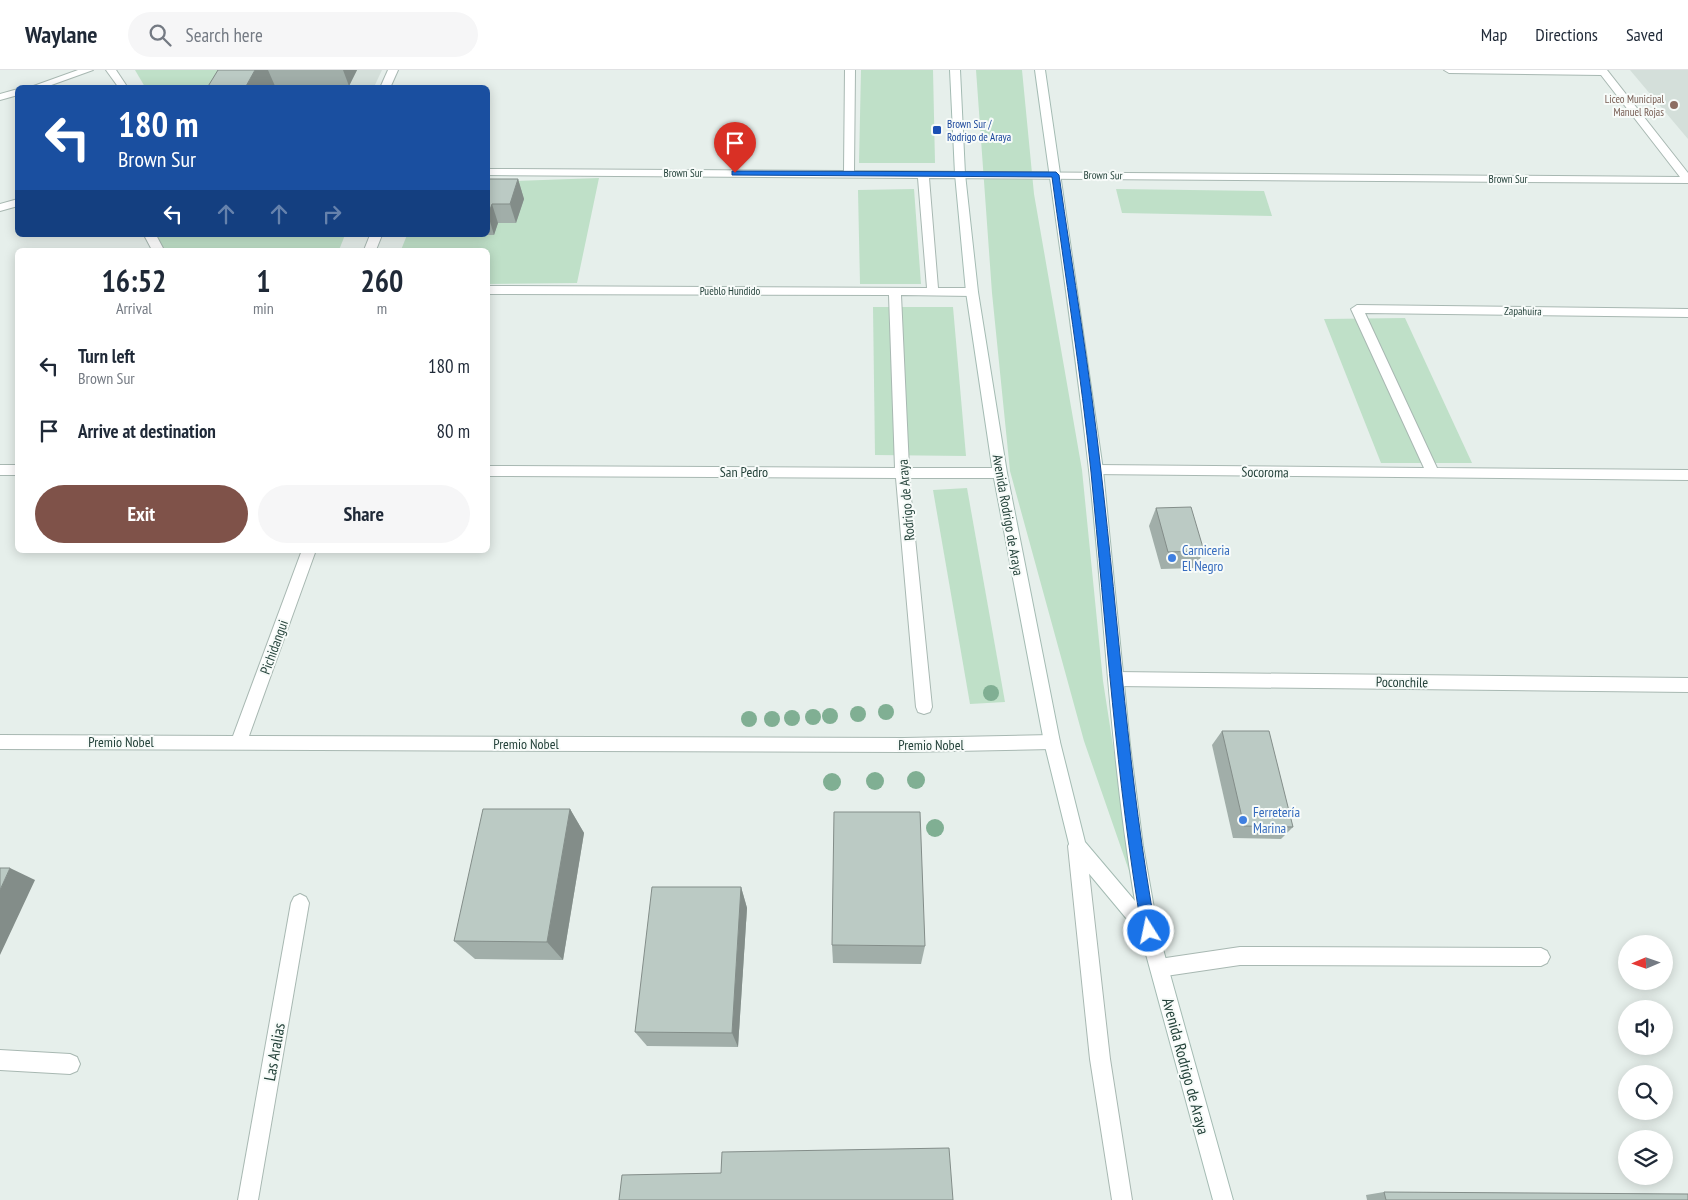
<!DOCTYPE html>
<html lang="en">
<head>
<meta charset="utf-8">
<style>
	:root { --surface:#fff; --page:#f6f6f7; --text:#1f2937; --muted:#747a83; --line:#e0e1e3; --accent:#7f5249 }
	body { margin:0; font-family:"PT Sans Narrow",sans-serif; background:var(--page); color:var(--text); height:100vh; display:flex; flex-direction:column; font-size:19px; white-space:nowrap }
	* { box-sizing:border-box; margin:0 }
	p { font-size:16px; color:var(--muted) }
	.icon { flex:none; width:28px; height:28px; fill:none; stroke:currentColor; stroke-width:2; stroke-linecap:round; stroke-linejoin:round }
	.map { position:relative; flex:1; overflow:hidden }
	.details { position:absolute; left:15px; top:178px; width:475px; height:305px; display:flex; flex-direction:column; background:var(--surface); border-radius:8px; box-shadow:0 2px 12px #0003 }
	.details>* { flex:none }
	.hud { position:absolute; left:15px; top:15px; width:475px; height:152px; border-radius:8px; box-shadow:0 2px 12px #0003; background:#1a4fa0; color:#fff; overflow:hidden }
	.needle { width:32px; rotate:268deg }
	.fabs { position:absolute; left:1618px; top:865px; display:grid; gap:10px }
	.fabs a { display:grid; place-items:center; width:55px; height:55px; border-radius:50%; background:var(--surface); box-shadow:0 2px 12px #0003; font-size:25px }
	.pin { position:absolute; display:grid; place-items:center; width:42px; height:42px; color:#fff; margin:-51px -21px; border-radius:50% 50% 50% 0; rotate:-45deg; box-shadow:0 0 5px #0007 }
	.pin .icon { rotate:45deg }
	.me { position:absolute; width:55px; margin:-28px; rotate:350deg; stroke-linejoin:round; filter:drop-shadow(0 0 4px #0008) }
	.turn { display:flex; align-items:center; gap:18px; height:105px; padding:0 20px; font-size:22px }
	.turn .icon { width:65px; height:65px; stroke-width:2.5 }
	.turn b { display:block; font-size:35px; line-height:42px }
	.lanes { display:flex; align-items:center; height:48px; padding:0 20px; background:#0003; justify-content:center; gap:25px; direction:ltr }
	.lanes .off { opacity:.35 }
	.eta { display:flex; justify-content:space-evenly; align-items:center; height:85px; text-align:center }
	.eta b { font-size:30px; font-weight:800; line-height:35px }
	.action { display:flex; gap:10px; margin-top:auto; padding:10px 20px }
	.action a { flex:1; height:58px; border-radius:30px; background:var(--accent); color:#fff; font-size:20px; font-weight:800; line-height:58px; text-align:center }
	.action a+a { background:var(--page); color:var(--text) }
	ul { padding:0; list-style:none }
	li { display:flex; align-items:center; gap:15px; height:65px; padding:0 20px }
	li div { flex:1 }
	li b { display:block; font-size:19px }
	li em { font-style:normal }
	header { display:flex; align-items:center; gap:30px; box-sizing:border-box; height:70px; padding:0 25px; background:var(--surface); border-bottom:1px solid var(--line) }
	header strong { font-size:24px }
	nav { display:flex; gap:28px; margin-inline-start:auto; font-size:18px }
	.search { width:350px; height:45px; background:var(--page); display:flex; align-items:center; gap:12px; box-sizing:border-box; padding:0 18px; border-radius:28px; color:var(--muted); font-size:19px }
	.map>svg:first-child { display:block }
	.built { fill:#d4dfda }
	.green { fill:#bfe0c8 }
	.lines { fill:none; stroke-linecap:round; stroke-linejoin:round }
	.lane-casing { stroke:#a8b8b2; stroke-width:2 }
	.street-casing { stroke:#a8b8b2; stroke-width:2 }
	.secondary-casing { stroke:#a4bbb3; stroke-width:2 }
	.lane { fill:#fff; fill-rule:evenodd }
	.street { fill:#fff; fill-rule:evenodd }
	.secondary { fill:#fff; fill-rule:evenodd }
	.tree { fill:#80af93 }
	.wall { fill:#a1aea9 }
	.shaded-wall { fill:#838d89 }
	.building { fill:#bbcac4; stroke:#838d89 }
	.route { fill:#1a73e8; stroke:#114b97 }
	.education-dot { fill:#8d6e63; stroke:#f7fbf9; stroke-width:2 }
	.transit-dot { fill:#1a4fb4; stroke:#f7fbf9; stroke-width:2 }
	.shop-dot { fill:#3f7fe0; stroke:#f7fbf9; stroke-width:2 }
	.labels { text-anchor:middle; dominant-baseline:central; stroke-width:4; stroke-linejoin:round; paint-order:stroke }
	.far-education-label { font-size:11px; fill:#785e54; stroke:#f7fbf9; text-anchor:end }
	.far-transit-label { font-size:11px; fill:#164399; stroke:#f7fbf9; text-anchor:start }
	.far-street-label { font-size:11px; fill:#24423a; stroke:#f7fbf9 }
	.street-label { font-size:14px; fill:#24423a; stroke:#f7fbf9 }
	.shop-label { font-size:14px; fill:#366cbe; stroke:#f7fbf9; text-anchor:start }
	.near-street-label { font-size:16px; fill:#24423a; stroke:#f7fbf9 }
</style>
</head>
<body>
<header>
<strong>Waylane</strong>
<div class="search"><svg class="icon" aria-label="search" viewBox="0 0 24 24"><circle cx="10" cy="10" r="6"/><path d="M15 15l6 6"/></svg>Search here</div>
<nav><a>Map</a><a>Directions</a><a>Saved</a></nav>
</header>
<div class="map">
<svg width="1688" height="1130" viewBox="0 0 1688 1130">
	<rect width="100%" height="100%" fill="#e6efeb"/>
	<g class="built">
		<polygon points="234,0 382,0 374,17 223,18"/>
		<polygon points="1630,0 1688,0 1688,69"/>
	</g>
	<g class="green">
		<polygon points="135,0 234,0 223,18 145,17"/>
		<polygon points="861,0 933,0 935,93 859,93"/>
		<polygon points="976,0 1022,0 1034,124 1082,400 1103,611 1135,818 1084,671 1010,401 992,223"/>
		<polygon points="599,108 577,213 488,214 488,180 401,180 407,165 488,165 488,112"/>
		<polygon points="914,119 921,214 860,214 858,120"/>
		<polygon points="1116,119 1264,121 1272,146 1122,143"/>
		<polygon points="155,165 345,165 339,180 163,180"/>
		<polygon points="873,237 953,237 966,386 875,385"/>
		<polygon points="1405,248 1472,393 1381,393 1324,249"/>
		<polygon points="967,418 1005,632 970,634 933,420"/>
	</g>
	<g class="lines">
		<g class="lane-casing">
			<polygon id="lane" points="1077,768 1083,770 1086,776 1110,989 1132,1130 1112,1130 1090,989 1068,776 1071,770"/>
		</g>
		<g class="street-casing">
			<g id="street">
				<polygon points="78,0 93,0 43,18 28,18"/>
				<polygon points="106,0 116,0 128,18 119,18"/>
				<polygon points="388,0 398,0 390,18 380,18"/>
				<polygon points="845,0 855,0 854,101 1680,107 1601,5 1449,3 1444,0 1607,0 1688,103 1688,113 929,108 938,218 972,218 978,222 972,226 901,225 909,398 1000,398 1007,403 1000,408 909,408 932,637 930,642 924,644 918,642 916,637 896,408 488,406 488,396 895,398 889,225 488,224 488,216 927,218 918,108 488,105 488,99 844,101"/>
				<polygon points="18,19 18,25 0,30 0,24"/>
				<polygon points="18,129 18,136 0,141 0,134"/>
				<polygon points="144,165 156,165 164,180 152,180"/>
				<polygon points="370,165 382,165 376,180 364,180"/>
				<polygon points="1357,235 1688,239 1688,247 1365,243 1437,398 1688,400 1688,410 1091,404 1089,400 1091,396 1096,395 1424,398 1351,239"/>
				<rect x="0" y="395" width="18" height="10"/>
				<polygon points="302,480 316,480 249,666 904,668 1052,665 1058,667 1060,672 1058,677 1052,679 904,682 0,679 0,665 233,666"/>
				<polygon points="1116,602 1688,608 1688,622 1116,616 1111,614 1108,609 1111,604"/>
				<polygon points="300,824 306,827 309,833 258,1130 238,1130 291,833 294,827"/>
				<polygon points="1240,877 1541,878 1547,881 1550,887 1547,893 1541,896 1240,895 1159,907 1153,904 1150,898 1153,892 1159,889"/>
				<polygon points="0,980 70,984 77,987 80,994 77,1001 70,1004 0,1000"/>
			</g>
		</g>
		<g class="secondary-casing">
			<path id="secondary" d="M950 0H960L965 104 978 222 1007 403 1060 672 1085 772 1135 831C1110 688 1105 544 1089 400 1074 267 1053 133 1035 0H1045L1103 400 1130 675 1143 776 1158 861 1233 1130H1213L1141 866 1071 782 1044 672 993 403 966 222 955 104Z"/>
		</g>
		<use href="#lane" class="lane"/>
		<use href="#street" class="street"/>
		<use href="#secondary" class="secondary"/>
	</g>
	<g class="tree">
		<circle cx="991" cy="623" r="8"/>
		<circle cx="886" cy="642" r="8"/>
		<circle cx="858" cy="644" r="8"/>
		<circle cx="830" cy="646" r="8"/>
		<circle cx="813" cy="647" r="8"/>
		<circle cx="792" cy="648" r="8"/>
		<circle cx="749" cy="649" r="8"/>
		<circle cx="772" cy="649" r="8"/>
		<circle cx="916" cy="710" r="9"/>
		<circle cx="875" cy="711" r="9"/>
		<circle cx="832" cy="712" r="9"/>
		<circle cx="935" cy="758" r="9"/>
	</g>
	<g class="wall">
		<polygon points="218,0 357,0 349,16 275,16 275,18 207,18"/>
		<polygon points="488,109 518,109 524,129 516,153 498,153 494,165 488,165"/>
		<polygon points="1156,438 1204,481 1195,498 1161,499 1149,456"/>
		<polygon points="1222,661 1293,757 1281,769 1233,768 1212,675"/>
		<polygon points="570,739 584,763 563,890 475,889 454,871"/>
		<polygon points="741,817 747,838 738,977 647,976 635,962"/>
		<polygon points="832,875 925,876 921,894 833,893"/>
		<polygon points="1384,1122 1688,1130 1367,1130 1366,1125"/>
	</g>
	<g class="shaded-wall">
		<polygon points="255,0 268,0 275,16 275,18 245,18"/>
		<polygon points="343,0 357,0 349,16"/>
		<polygon points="518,109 524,129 516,153 510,134"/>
		<polygon points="492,134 498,153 494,165 488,145"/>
		<polygon points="570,739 584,763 563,890 547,872"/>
		<polygon points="10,798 35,810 0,885 0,820"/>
		<polygon points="741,817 747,838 738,977 732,963"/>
	</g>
	<g class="building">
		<polygon points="218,0 255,0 245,18 207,18"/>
		<polygon points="488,109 518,109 510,134 492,134 488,145"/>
		<polygon points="1191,437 1204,481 1168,482 1156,438"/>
		<polygon points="1222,661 1269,661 1293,757 1244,756"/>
		<polygon points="483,739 570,739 547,872 454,871"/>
		<polygon points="834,742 920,742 925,876 832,875"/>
		<polygon points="0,798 10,798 0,820"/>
		<polygon points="652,817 741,817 732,963 635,962"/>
		<polygon points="949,1078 953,1130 619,1130 622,1105 721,1103 722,1082"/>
		<polygon points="1384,1122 1688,1124 1688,1130 1386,1130"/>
	</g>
	<path class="route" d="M735 101 1056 102 1059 105C1073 203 1090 302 1101 401 1119 555 1128 709 1156 861L1154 866 1149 868 1144 866 1142 861C1116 709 1106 556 1091 402 1081 304 1065 205 1052 107L732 105V101Z"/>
	<circle class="education-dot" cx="1674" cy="35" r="5"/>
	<rect class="transit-dot" x="932" y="55" width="10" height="10" rx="2.5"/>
	<g class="shop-dot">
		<circle cx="1172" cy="488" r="5"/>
		<circle cx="1243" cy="750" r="5"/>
	</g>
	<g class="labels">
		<g class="far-education-label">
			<text x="1664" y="29">Liceo Municipal<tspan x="1664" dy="13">Manuel Rojas</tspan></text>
		</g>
		<g class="far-transit-label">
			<text x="947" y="54">Brown Sur /<tspan x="947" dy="13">Rodrigo de Araya</tspan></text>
		</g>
		<g class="far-street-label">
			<text x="683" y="103">Brown Sur</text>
			<text transform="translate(1103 105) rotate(1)">Brown Sur</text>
			<text x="1508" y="109">Brown Sur</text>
			<text x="730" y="221">Pueblo Hundido</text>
			<text transform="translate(1523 241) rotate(1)">Zapahuira</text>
		</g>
		<g class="street-label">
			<text x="744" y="402">San Pedro</text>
			<text transform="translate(1265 402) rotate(1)">Socoroma</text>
			<text transform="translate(906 430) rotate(-95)">Rodrigo de Araya</text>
			<text transform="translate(1008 445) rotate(80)">Avenida Rodrigo de Araya</text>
			<text transform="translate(274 577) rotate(-70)">Pichidangui</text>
			<text transform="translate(1402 612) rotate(1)">Poconchile</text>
			<text x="121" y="672">Premio Nobel</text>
			<text x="526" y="674">Premio Nobel</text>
			<text x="931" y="675">Premio Nobel</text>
		</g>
		<g class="shop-label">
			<text x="1182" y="480">Carniceria<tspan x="1182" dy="16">El Negro</tspan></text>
			<text x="1253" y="742">Ferretería<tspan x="1253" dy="16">Marina</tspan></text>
		</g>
		<g class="near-street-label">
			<text transform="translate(274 982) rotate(-80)">Las Aralias</text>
			<text transform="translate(1186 996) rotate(75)">Avenida Rodrigo de Araya</text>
		</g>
	</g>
</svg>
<div class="fabs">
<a><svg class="needle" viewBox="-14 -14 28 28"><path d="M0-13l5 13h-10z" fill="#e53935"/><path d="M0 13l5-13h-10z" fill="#747a83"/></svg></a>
<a><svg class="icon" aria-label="sound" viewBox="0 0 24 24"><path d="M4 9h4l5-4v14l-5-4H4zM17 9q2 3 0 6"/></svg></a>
<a><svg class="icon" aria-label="search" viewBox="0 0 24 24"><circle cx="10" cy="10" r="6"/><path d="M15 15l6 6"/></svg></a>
<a><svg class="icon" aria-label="layers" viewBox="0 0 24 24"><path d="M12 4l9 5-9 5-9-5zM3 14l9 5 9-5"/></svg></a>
</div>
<div class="pin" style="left:735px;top:103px;background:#d93025"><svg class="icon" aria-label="arrive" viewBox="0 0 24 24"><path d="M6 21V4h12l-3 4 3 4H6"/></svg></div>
<svg class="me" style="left:1149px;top:861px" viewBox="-20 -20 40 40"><circle r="17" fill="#1a73e8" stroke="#fff" stroke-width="3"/><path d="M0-11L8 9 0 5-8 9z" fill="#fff"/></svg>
<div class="hud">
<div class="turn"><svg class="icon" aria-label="left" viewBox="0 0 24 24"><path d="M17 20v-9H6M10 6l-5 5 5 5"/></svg><div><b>180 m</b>Brown Sur</div></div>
<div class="lanes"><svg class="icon" aria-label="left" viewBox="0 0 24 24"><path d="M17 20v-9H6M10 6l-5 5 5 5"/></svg><svg class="icon off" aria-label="ahead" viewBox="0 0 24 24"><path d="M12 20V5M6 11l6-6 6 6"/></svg><svg class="icon off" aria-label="ahead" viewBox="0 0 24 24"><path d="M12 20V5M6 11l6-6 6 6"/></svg><svg class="icon off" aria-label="right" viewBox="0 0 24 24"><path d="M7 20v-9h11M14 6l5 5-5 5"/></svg></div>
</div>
<section class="details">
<div class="eta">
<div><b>16:52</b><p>Arrival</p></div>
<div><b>1</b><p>min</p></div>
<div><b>260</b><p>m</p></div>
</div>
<ul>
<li><svg class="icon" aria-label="left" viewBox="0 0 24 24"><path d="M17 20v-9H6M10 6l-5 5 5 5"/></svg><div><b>Turn left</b><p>Brown Sur</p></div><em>180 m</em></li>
<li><svg class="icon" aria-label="arrive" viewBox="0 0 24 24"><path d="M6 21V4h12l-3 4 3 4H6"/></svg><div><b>Arrive at destination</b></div><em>80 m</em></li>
</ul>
<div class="action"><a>Exit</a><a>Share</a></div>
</section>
</div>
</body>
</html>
